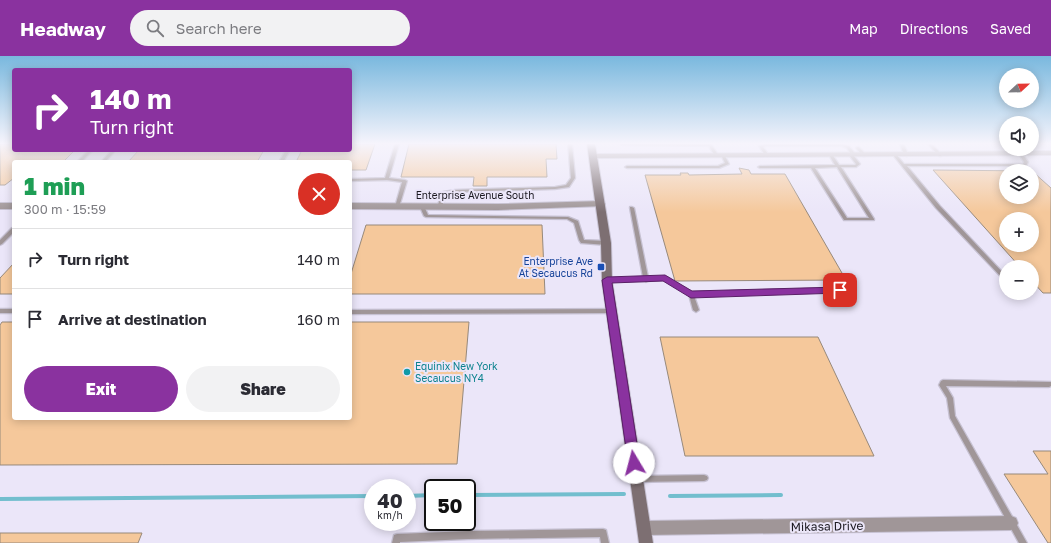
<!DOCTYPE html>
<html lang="en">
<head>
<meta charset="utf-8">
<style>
	:root { --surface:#fff; --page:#f2f2f3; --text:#2b2b33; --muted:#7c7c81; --line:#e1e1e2; --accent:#8a329f }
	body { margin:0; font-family:"Golos Text",sans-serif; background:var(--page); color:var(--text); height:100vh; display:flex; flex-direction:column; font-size:15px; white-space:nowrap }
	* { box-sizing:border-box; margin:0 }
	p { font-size:13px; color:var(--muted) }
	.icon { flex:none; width:22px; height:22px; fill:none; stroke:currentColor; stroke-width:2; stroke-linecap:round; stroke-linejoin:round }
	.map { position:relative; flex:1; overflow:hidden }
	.drawer { position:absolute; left:12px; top:104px; width:340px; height:260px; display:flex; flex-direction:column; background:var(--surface); border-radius:4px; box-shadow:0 2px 10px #0003 }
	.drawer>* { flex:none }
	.hud { position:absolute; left:12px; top:12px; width:340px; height:84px; border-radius:4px; box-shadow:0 2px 10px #0003; background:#8a329f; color:#fff; overflow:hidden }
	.needle { width:26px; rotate:68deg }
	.fabs { position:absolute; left:999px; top:12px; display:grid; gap:8px }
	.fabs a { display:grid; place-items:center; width:40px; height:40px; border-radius:50%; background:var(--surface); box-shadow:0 2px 10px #0003; font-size:20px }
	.speed { position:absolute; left:364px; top:423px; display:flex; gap:8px; font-size:20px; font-weight:700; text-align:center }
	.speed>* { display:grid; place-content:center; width:52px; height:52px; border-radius:50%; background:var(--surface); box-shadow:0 2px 10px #0003; line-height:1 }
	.speed small { font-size:10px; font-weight:400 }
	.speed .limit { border:2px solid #111; border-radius:6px; background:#fff; color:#111 }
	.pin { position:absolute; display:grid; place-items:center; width:34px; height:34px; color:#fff; margin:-17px; border-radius:8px; box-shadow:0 2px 6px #0006 }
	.me { position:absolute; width:44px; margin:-22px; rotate:352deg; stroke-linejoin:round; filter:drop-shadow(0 0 3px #0008) }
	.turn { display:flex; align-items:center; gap:14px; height:84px; padding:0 12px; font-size:18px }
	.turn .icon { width:52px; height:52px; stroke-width:2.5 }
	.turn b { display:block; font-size:28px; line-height:34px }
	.round { display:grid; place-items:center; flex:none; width:42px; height:42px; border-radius:21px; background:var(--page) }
	.headline { display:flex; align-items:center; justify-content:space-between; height:68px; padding:0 12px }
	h1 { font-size:24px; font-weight:800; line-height:30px; color:#1e9e55 }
	.cta { display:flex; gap:8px; margin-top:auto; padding:8px 12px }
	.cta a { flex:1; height:46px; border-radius:24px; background:var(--accent); color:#fff; font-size:16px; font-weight:800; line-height:46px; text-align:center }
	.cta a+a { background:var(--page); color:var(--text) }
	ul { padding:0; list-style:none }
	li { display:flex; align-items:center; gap:12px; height:60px; padding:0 12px; border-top:1px solid var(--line) }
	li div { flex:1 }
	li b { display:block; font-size:15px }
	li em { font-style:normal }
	header { display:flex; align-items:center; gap:24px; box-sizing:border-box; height:56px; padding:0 20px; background:var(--accent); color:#fff }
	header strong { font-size:19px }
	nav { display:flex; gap:22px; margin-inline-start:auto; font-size:14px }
	.search { width:280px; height:36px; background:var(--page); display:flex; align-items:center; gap:10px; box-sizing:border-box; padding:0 14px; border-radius:22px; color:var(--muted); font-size:15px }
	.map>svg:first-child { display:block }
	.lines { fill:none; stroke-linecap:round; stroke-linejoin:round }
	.stream { stroke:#72bece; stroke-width:4 }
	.building { fill:#f5c89b; stroke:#97897b; fill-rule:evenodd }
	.lane-casing { stroke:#c6c1d2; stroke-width:2.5 }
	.street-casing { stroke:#c6c1d2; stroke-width:2 }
	.secondary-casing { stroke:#c6c1d2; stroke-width:2 }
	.lane { fill:#a09698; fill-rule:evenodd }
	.street { fill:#a09698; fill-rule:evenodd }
	.secondary { fill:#7d6f72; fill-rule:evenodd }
	.route { fill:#8a329f; stroke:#5a2067 }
	.transit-dot { fill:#1a4fb4; stroke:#ebe6f9; stroke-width:1.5 }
	.culture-dot { fill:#0f9aa8; stroke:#ebe6f9; stroke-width:1.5 }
	.labels { text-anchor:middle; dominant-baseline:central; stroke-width:4; stroke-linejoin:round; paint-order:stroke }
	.street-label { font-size:10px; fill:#1c1a21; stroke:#ebe6f9 }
	.transit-label { font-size:10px; fill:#164399; stroke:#ebe6f9; text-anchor:end }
	.culture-label { font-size:10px; fill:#0d838f; stroke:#ebe6f9; text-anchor:start }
	.near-street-label { font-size:12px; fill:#1c1a21; stroke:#ebe6f9 }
</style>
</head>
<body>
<header>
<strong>Headway</strong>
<div class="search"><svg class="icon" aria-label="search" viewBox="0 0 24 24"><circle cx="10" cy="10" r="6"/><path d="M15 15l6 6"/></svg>Search here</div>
<nav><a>Map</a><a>Directions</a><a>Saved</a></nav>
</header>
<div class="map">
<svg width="1051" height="487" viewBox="0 0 1051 487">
	<rect width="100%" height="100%" fill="#ebe6f9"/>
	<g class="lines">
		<g class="stream">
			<polyline points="467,439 624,438"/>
			<polyline points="407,440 433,439"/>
			<polyline points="670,440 781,439"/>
			<polyline points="0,443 373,440"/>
		</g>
	</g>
	<g class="building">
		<polygon points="0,88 14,88 14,94 75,94 63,106 14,106 14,122 5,129 0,129"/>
		<polygon points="350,88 375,88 366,114 350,114 350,106 296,106 302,94 350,94"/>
		<polygon points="409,88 556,88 557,103 546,103 547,121 487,121 487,130 473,130 474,121 401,121"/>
		<polygon points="139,94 264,94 257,106 128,106"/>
		<polygon points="739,112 749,114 751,118 785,118 846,224 675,225 645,119 681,119 680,117 688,117 689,119 742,118"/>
		<path d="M933 114 1032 115H1006V141H1032V115L1051 132V237H1043L1032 225V211H1020ZM1006 163H1032V189H1006Z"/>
		<polygon points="366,169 542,169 545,238 350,238 350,221"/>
		<polygon points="14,207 14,238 0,238 0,222"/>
		<polygon points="2,266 14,266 14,362 350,362 350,266 469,266 457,408 0,409 0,269"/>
		<polygon points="660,281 818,281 874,400 685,400"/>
		<polygon points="1033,395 1051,395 1051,487 1048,487 1004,418 1048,418"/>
		<polygon points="0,477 142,477 138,487 0,487"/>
	</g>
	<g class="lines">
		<g class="lane-casing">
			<g id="lane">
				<polygon points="395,88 399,88 389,122 405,124 407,125 399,151 397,152 395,151 402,126 387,124 350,125 350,123 385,122"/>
				<polygon points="568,88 572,88 575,122 569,131 555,133 455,136 447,138 441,152 437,152 437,151 443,136 455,134 555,131 566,129 571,122"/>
				<polygon points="620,88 711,88 718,99 716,100 715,100 709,90 622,89"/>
				<path d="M764 88H843L849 90 856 99 854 100 860 108 856 111H841L874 163V164H844L811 112H760L758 111 760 110 835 109 829 99 831 98H832L839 109H855L856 108 849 99 851 98 847 92 842 90H766L763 91 768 98 766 99H765L759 90ZM837 111 869 162H847L815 112Z"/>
				<polygon points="900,88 904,88 908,99 907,100 906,100 904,99"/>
				<polygon points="928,88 932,88 941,98 941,100 939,100"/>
				<polygon points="857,91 859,91 866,99 865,100 863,100 856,92"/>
				<polygon points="1021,93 1025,93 1031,98 1029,99"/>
				<polygon points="89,94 93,94 81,106 77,106"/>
				<polygon points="112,94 116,94 105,106 101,106"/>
				<polygon points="286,94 290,94 283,106 279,106"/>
				<polygon points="1020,97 1022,97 1028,106 1026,110 907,110 940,150 1006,220 1006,225 1004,224 936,152 893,99 895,98 896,98 904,108 1023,108 1024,106 1019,98"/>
				<polygon points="722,98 724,98 729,108 719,112 627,112 625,111 627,110 718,110 725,107 721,99"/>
				<polygon points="420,150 424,150 428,159 568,161 578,165 584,184 606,185 608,187 606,189 581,187 579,184 574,167 567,163 426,161 424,160 420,151"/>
				<polygon points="630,151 632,151 634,152 648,221 667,221 692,236 840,232 843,234 840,236 694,240 699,254 696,256 693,254 689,239 664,224 648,225 646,226 644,225 605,226 604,225 605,224 607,223 643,221 630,152"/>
				<polygon points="14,171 14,176 2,188 0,189 0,184 12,172"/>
				<rect x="0" y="253" width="14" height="4"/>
				<polygon points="611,253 614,255 611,257 350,258 350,254"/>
				<polygon points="943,324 1051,326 1051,330 1049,331 946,330 953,342 955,360 1027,487 1019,487 950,362 947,342 939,329 941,325"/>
				<polygon points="704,419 707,420 708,422 707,424 704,425 636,426 633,425 632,423 633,421 636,420"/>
				<polygon points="603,473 606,474 609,487 601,487 600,481 468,483 400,486 400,487 392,487 394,479 397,478 468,475"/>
			</g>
		</g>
		<g class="street-casing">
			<g id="street">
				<polygon points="1051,95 1051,99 594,102 590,100 594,98"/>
				<polygon points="601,145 605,148 604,150 498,154 350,153 350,147 498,148"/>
				<rect x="0" y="147" width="14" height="6"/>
				<polygon points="1011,460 1016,462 1018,467 1016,472 1011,474 644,479 639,477 637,472 639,467 644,465"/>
			</g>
		</g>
		<g class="secondary-casing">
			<polygon id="secondary" points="587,88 595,88 611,187 612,225 653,487 639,487 602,225 601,187"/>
		</g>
		<use href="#lane" class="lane"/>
		<use href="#street" class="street"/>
		<use href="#secondary" class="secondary"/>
	</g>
	<linearGradient id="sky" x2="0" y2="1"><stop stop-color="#79b8de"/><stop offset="0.56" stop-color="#f6f4fc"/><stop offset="1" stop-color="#f6f4fc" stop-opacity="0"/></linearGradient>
	<rect width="1051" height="156" fill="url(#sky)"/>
	<polygon class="route" points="665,219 692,235 840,231 845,234 840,237 691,242 663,225 612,227 640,407 638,411 634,413 630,411 628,407 602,224 607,221"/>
	<rect class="transit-dot" x="597" y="207" width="8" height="8" rx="2"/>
	<circle class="culture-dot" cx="407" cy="316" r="4"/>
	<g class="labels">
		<g class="street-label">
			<text x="475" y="139">Enterprise Avenue South</text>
		</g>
		<g class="transit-label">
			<text x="593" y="205">Enterprise Ave<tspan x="593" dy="12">At Secaucus Rd</tspan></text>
		</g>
		<g class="culture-label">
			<text x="415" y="310">Equinix New York<tspan x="415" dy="12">Secaucus NY4</tspan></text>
		</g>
		<g class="near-street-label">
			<text transform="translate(827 470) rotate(-1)">Mikasa Drive</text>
		</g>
	</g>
</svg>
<div class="fabs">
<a><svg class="needle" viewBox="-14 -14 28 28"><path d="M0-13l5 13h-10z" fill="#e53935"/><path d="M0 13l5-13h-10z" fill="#7c7c81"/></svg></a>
<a><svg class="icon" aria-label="sound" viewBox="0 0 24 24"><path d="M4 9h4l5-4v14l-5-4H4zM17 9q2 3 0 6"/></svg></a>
<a><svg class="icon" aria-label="layers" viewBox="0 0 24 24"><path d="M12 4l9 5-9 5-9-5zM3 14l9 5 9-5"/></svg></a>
<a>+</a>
<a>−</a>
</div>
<div class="speed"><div>40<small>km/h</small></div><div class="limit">50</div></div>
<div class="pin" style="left:840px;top:234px;background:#d93025"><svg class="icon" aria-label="arrive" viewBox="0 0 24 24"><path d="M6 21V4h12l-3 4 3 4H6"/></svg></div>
<svg class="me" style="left:634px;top:407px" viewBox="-20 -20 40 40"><circle r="19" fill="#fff"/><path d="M0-13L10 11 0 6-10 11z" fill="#8a329f"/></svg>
<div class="hud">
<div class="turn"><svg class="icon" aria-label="right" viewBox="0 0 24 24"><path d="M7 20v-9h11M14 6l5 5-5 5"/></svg><div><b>140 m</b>Turn right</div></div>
</div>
<section class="drawer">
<div class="headline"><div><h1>1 min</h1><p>300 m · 15:59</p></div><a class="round" style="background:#d93025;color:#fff"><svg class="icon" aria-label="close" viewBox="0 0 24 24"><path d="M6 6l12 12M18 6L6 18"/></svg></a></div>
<ul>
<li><svg class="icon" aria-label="right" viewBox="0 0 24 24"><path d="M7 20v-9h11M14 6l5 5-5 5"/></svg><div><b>Turn right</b></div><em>140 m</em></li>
<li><svg class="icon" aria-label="arrive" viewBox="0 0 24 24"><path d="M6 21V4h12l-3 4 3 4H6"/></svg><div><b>Arrive at destination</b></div><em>160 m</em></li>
</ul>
<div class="cta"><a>Exit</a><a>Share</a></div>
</section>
</div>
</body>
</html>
